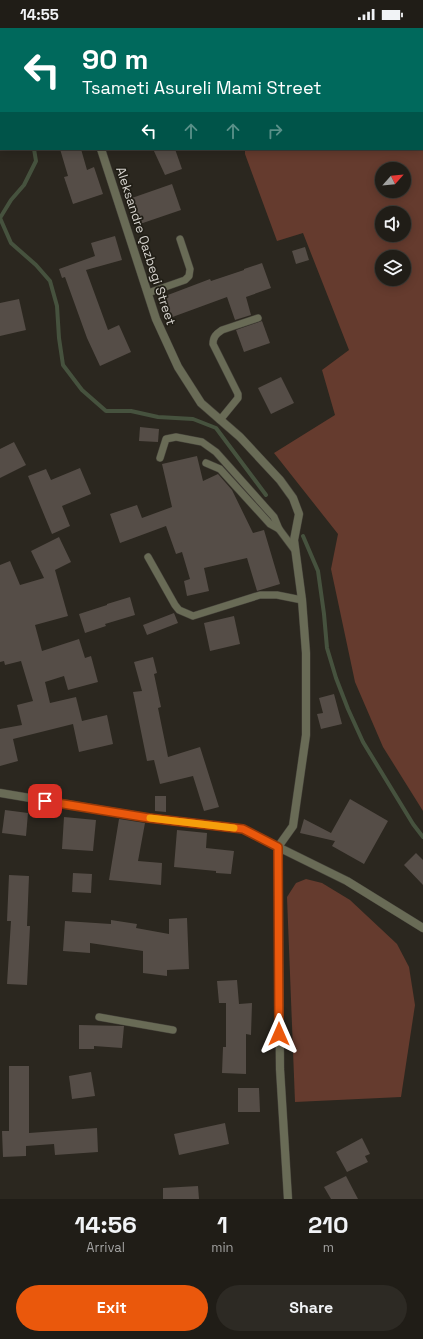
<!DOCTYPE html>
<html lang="en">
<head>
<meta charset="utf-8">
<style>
	:root { --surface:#201d17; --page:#2d2a24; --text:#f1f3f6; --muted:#a2a2a1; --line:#3d3b36; --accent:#ea580c }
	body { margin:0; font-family:"Space Grotesk",sans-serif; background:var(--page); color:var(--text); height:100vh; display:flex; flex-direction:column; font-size:15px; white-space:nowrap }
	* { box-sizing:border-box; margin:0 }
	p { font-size:13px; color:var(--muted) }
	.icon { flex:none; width:22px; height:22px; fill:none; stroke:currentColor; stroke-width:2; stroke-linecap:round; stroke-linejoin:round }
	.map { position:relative; height:1171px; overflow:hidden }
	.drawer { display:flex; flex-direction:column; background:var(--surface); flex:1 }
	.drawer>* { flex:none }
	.top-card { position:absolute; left:0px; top:0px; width:423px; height:122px; box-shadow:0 2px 10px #0003,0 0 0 1px var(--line); background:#00695c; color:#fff; overflow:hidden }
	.needle { width:26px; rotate:63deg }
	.fabs { position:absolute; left:375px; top:134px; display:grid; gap:8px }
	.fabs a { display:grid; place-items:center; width:36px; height:36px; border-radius:50%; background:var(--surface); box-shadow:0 2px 10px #0003,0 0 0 1px var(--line); font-size:20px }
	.pin { position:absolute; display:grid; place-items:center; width:34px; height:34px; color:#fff; margin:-17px; border-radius:8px; box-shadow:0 2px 6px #0006 }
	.me { position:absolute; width:44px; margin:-22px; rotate:0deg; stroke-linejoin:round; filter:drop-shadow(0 0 3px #0008) }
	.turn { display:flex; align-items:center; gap:14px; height:84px; padding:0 16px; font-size:18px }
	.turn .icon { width:52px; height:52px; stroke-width:2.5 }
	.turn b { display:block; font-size:28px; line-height:34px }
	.lanes { display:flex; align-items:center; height:38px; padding:0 16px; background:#0003; justify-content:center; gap:20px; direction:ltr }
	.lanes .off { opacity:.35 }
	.eta { display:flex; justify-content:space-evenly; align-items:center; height:68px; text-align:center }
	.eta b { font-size:24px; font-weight:800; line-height:28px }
	.cta { display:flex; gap:8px; margin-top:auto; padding:8px 16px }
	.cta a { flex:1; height:46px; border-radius:24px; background:var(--accent); color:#fff; font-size:16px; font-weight:800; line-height:46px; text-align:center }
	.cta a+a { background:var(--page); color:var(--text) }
	.status { display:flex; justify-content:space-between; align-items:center; height:28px; padding:0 20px; background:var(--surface); direction:ltr }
	.status svg { height:11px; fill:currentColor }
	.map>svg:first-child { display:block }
	.green { fill:#653b2e; fill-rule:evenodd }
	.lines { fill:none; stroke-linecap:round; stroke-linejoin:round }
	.stream { stroke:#46523e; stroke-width:4 }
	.building { fill:#554d47 }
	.service-casing { stroke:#46433b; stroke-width:8 }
	.minor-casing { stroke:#46433b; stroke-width:9 }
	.tertiary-casing { stroke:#46433b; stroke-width:9 }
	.service { stroke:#696b56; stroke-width:7 }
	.minor { stroke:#696b56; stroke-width:8 }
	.tertiary { stroke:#696b56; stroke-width:8 }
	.route-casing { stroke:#983908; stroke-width:10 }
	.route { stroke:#ea580c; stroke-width:7 }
	.slow { stroke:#f59e0b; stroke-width:7 }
	.labels { text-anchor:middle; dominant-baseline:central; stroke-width:3.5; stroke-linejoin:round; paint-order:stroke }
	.street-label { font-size:13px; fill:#d6d3ce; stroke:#211e16 }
</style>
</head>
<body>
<div class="status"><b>14:55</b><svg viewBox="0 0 49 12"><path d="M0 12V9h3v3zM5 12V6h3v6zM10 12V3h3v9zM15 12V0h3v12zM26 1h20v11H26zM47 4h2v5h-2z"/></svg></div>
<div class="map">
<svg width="423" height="1171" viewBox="0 0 423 1171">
	<rect width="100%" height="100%" fill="#2b271f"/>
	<g class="green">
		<path d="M217 0H423V783L383 719 355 654 331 541 338 506 274 425 335 387 322 342 349 322 303 205 277 213 245 126V121H422V1ZM382 141H404V163H382ZM382 185H404V207H382ZM382 229H404V251H382Z"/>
		<polygon points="306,851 322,855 350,872 397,916 409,939 415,977 401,1069 295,1074 287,869 296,855"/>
	</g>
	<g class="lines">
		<g class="stream">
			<polyline points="23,1 23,0"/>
			<polyline points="0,190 11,215 36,237 50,253 57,278 59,310 63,337 82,362 106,383 131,383 158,389 193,391 216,400 266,467"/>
			<polyline points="0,190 11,172 24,157 36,133 34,121"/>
			<polyline points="303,508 318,543 324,586 327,620 336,650 348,681 363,714 413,796 423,809"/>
		</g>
	</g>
	<g class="building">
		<polygon points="60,121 81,121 87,142 94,139 103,166 73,176 64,149 68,148"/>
		<polygon points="153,121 175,121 182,141 165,147"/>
		<polygon points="172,156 181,182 137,197 129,171"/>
		<polygon points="115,208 122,232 86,242 108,302 119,297 131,324 100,338 87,310 65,249 62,250 59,241 95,228 91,215"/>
		<polygon points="305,219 309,232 296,236 292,223"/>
		<polygon points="262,235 271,260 246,269 251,287 235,292 227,269 167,291 160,270 210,251 211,253 244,242 244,241"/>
		<polygon points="19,271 26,302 0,308 0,275"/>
		<polygon points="262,293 270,315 244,324 236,302"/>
		<polygon points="281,349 294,375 271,386 258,360"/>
		<polygon points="140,399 159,401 158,414 139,413"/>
		<polygon points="14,414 26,437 0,450 0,421"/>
		<polygon points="197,428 203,453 218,446 232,462 253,505 264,502 280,556 257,563 247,530 204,540 209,563 187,568 184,553 190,551 182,524 176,526 166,498 120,515 110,486 137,477 142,490 172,479 162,436"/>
		<polygon points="80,440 91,466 62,478 70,498 52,506 28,448 46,441 51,452"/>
		<polygon points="59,509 71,534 55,542 68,588 35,597 42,623 79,611 85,630 91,628 98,654 68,662 64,648 45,654 50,675 76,669 82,693 107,687 113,716 79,724 73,696 13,711 18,733 0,738 0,701 22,697 17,677 33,673 21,633 5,637 4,633 0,634 0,537 10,533 20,557 44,550 31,523"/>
		<polygon points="130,569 135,587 105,596 106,598 85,605 79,586 107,577 107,576"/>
		<polygon points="174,585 178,595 147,607 143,597"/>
		<polygon points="234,588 240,616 210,623 204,595"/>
		<polygon points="153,629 157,645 154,646 161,679 158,680 168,729 200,719 219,779 204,783 193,748 160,756 154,732 147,733 133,664 142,663 134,634"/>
		<polygon points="334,666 342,696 321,701 317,686 323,685 319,670"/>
		<polygon points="155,768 166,768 166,784 155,783"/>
		<polygon points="350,771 388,793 364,836 332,818 335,813 300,805 304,791 331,805"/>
		<polygon points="5,782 28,785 26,808 2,805"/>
		<polygon points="64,789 96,792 93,823 62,821"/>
		<polygon points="119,791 145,795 138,833 162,835 161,857 109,852"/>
		<polygon points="177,802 207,805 206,820 234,823 231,846 216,845 216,843 174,839"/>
		<polygon points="416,825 423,832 423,857 404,837"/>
		<polygon points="73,845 92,846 91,865 72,864"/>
		<polygon points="9,847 29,848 27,898 30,898 27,957 7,956 11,893 7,893"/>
		<polygon points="187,890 189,941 167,942 167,948 143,945 143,923 90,915 90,925 63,923 65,893 111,896 111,892 137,896 136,900 169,906 169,891"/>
		<polygon points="237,952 239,976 252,975 251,1007 246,1006 246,1046 222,1045 223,1019 226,1019 226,975 219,975 217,953"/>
		<polygon points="79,997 124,998 122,1020 94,1018 94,1021 79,1021"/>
		<polygon points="9,1038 29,1038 29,1105 97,1100 98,1124 55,1127 54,1116 26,1118 26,1128 3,1129 2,1103 9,1103"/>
		<polygon points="91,1044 95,1068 72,1071 69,1048"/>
		<polygon points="238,1060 259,1060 260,1084 238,1084"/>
		<polygon points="225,1095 229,1116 179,1127 174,1106"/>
		<polygon points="362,1110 370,1126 365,1128 368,1134 347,1144 336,1124"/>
		<polygon points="346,1148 358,1171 331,1171 324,1159"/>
		<polygon points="198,1158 199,1171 163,1171 163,1160"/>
	</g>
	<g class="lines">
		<g class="service-casing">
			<g id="service">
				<polyline points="148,265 185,252 189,248 190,241 180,211"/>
				<path d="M220 392 238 370V366L213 316C213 309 216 306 222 302L258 290"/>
				<polyline points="160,430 166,411 176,409 202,414 216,424 274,489 279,501 294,521"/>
				<polyline points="206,435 220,441 270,496 279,501"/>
				<polyline points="148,529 175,577 179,582 193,588 260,567 277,567 302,572"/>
				<polyline points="99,989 173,1002"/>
			</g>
		</g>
		<g class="minor-casing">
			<g id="minor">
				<polyline points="59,0 59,1"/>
				<polyline points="101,121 156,291 178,339 201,375 240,409 280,452 293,470 299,486 294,512 302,572 306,625 306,707 293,798 278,819 347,853 423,900"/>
			</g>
		</g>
		<g class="tertiary-casing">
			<polyline id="tertiary" points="0,765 149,790 243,801 278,819 280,1041 288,1171"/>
		</g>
		<use href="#service" class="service"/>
		<use href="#minor" class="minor"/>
		<use href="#tertiary" class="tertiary"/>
	</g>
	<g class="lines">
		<g class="route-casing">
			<polyline id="route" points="45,773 149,790 243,801 278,819 279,1006"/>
		</g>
		<use href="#route" class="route"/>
		<polyline class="slow" points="150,790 234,800"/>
	</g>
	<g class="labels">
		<g class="street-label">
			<text transform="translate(146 218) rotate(72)">Aleksandre Qazbegi Street</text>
		</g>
	</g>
</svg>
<div class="fabs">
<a><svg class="needle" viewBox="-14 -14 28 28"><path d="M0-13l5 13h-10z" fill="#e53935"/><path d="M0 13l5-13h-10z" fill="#a2a2a1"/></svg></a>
<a><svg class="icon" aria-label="sound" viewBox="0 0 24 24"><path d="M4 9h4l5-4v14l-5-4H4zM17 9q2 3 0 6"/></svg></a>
<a><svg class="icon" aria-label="layers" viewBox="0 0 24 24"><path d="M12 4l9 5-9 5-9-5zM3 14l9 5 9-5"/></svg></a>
</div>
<div class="pin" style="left:45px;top:773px;background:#d93025"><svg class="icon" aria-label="arrive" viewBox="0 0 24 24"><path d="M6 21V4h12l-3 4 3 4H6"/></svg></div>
<svg class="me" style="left:279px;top:1006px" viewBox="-20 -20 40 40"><path d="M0-17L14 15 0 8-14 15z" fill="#ea580c" stroke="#fff" stroke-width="4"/></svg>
<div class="top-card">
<div class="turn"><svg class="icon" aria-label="left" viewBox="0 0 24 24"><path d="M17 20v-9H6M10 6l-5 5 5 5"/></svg><div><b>90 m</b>Tsameti Asureli Mami Street</div></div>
<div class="lanes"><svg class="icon" aria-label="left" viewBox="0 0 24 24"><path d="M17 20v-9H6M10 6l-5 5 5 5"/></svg><svg class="icon off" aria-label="ahead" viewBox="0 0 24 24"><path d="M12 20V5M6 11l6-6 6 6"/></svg><svg class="icon off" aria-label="ahead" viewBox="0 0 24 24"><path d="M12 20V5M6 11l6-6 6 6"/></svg><svg class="icon off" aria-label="right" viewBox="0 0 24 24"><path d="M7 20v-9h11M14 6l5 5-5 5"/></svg></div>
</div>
</div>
<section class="drawer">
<div class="eta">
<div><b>14:56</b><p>Arrival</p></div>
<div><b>1</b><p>min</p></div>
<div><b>210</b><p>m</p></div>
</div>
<div class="cta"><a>Exit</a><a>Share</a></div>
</section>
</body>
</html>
